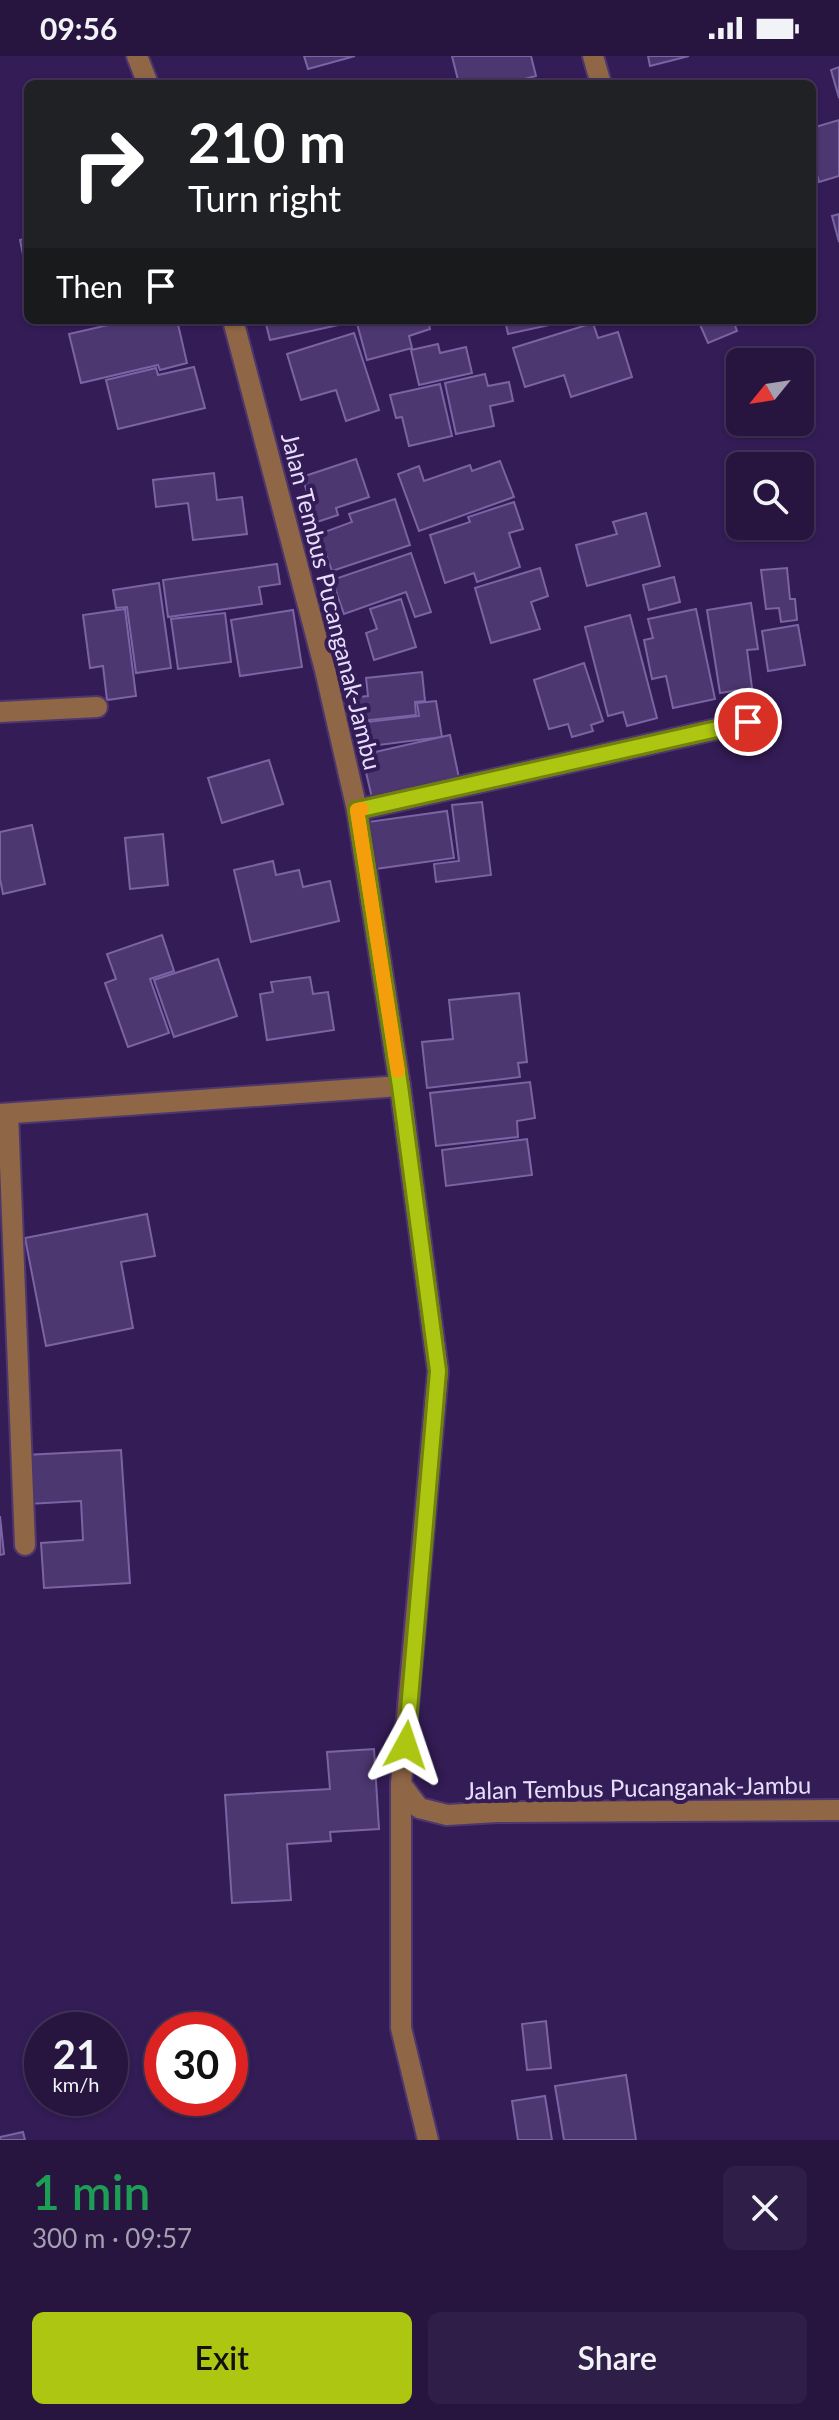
<!DOCTYPE html>
<html lang="en">
<head>
<meta charset="utf-8">
<style>
	:root { --surface:#271540; --page:#2f1e47; --text:#f1f3f6; --muted:#a49fb1; --line:#433459; --accent:#acc612 }
	body { margin:0; font-family:Lato,sans-serif; background:var(--page); color:var(--text); height:100vh; display:flex; flex-direction:column; font-size:30px; white-space:nowrap }
	* { box-sizing:border-box; margin:0 }
	p { font-size:26px; color:var(--muted) }
	.icon { flex:none; width:44px; height:44px; fill:none; stroke:currentColor; stroke-width:2; stroke-linecap:round; stroke-linejoin:round }
	.map { position:relative; height:2084px; overflow:hidden }
	.sheet { display:flex; flex-direction:column; background:var(--surface); flex:1 }
	.sheet>* { flex:none }
	.guide { position:absolute; left:24px; top:24px; width:792px; height:244px; border-radius:12px; box-shadow:0 2px 6px #0004,0 0 0 2px var(--line); background:#202124; color:#fff; overflow:hidden }
	.needle { width:52px; rotate:240deg }
	.fabs { position:absolute; left:726px; top:292px; display:grid; gap:16px }
	.fabs a { display:grid; place-items:center; width:88px; height:88px; border-radius:12px; background:var(--surface); box-shadow:0 2px 6px #0004,0 0 0 2px var(--line); font-size:40px }
	.speed { position:absolute; left:24px; top:1956px; display:flex; gap:16px; font-size:40px; font-weight:700; text-align:center }
	.speed>* { display:grid; place-content:center; width:104px; height:104px; border-radius:50%; background:var(--surface); box-shadow:0 2px 6px #0004,0 0 0 2px var(--line); line-height:1 }
	.speed small { font-size:20px; font-weight:400 }
	.speed .limit { border:12px solid #d22; background:#fff; color:#111 }
	.pin { position:absolute; display:grid; place-items:center; width:68px; height:68px; color:#fff; margin:-34px; border:4px solid #fff; border-radius:50%; box-shadow:0 2px 8px #0007 }
	.me { position:absolute; width:88px; margin:-44px; rotate:5deg; stroke-linejoin:round; filter:drop-shadow(0 0 6px #0008) }
	.turn { display:flex; align-items:center; gap:28px; height:168px; padding:0 32px; font-size:36px }
	.turn .icon { width:104px; height:104px; stroke-width:2.5 }
	.turn b { display:block; font-size:56px; line-height:68px }
	.then { display:flex; align-items:center; height:76px; padding:0 32px; background:#0003; gap:16px; font-size:30px }
	.round { display:grid; place-items:center; flex:none; width:84px; height:84px; border-radius:12px; background:var(--page) }
	.head { display:flex; align-items:center; justify-content:space-between; height:136px; padding:0 32px }
	h1 { font-size:48px; font-weight:600; line-height:60px; color:#1e9e55 }
	.action { display:flex; gap:16px; margin-top:auto; padding:16px 32px }
	.action a { flex:1; height:92px; border-radius:12px; background:var(--accent); color:#111; font-size:32px; font-weight:600; line-height:92px; text-align:center }
	.action a+a { background:var(--page); color:var(--text) }
	.status { display:flex; justify-content:space-between; align-items:center; height:56px; padding:0 40px; background:var(--surface); direction:ltr }
	.status svg { height:22px; fill:currentColor }
	.map>svg:first-child { display:block }
	.building { fill:#4c3770; stroke:#7a64a4; stroke-width:2 }
	.lines { fill:none; stroke-linecap:round; stroke-linejoin:round }
	.minor-casing { stroke:#4d376d; stroke-width:24 }
	.minor { stroke:#8f6646; stroke-width:20 }
	.route-casing { stroke:#70810c; stroke-width:20 }
	.route { stroke:#acc612; stroke-width:14 }
	.slow { stroke:#f59e0b; stroke-width:14 }
	.labels { text-anchor:middle; dominant-baseline:central; stroke-width:8; stroke-linejoin:round; paint-order:stroke }
	.street-label { font-size:24px; fill:#e6defb; stroke:#341c56 }
</style>
</head>
<body>
<div class="status"><b>09:56</b><svg viewBox="0 0 49 12"><path d="M0 12V9h3v3zM5 12V6h3v6zM10 12V3h3v9zM15 12V0h3v12zM26 1h20v11H26zM47 4h2v5h-2z"/></svg></div>
<div class="map">
<svg width="839" height="2084" viewBox="0 0 839 2084">
	<rect width="100%" height="100%" fill="#341c56"/>
	<g class="building">
		<polygon points="304,0 355,0 308,13"/>
		<polygon points="452,0 531,0 536,20 505,28 459,28"/>
		<polygon points="648,0 689,0 650,10"/>
		<polygon points="839,11 839,42 831,14"/>
		<polygon points="839,64 839,120 819,126 812,101 812,72"/>
		<polygon points="839,158 839,186 832,160"/>
		<polygon points="28,182 28,224 20,184"/>
		<polygon points="130,264 177,264 187,307 160,314 158,309 81,327 69,278"/>
		<polygon points="265,264 351,264 352,266 270,284"/>
		<polygon points="356,264 428,264 430,273 409,280 412,292 367,304"/>
		<polygon points="505,264 567,264 568,265 508,278"/>
		<polygon points="698,264 733,264 737,275 708,287"/>
		<polygon points="593,267 598,282 618,276 632,321 571,341 564,319 525,331 513,292"/>
		<polygon points="354,277 379,354 346,365 336,334 301,344 287,298"/>
		<polygon points="438,288 440,297 466,291 472,317 419,329 411,294"/>
		<polygon points="194,311 205,352 118,373 106,324 156,312 158,319"/>
		<polygon points="485,318 488,330 509,326 513,345 490,350 494,370 456,378 445,327"/>
		<polygon points="440,328 452,380 409,390 402,361 396,362 390,339"/>
		<polygon points="356,403 369,441 336,452 338,459 317,466 302,421"/>
		<polygon points="500,405 514,441 419,475 398,418 419,410 424,425 470,409 472,415"/>
		<polygon points="214,417 217,444 242,441 247,478 193,484 188,447 156,451 153,424"/>
		<polygon points="395,443 410,489 332,515 319,478 352,466 349,458"/>
		<polygon points="514,446 523,473 509,477 520,511 477,526 474,517 445,527 430,479 470,466 468,461"/>
		<polygon points="646,457 660,510 587,530 576,489 617,478 613,466"/>
		<polygon points="411,497 431,556 415,561 406,536 344,558 332,524"/>
		<polygon points="277,508 280,528 259,531 262,548 168,561 163,524"/>
		<polygon points="540,512 548,540 531,546 540,573 491,587 475,532"/>
		<polygon points="787,512 790,543 795,543 797,564 781,566 779,552 766,553 761,514"/>
		<polygon points="674,521 680,546 649,554 643,529"/>
		<polygon points="159,527 171,612 136,617 127,551 116,552 113,534"/>
		<polygon points="401,543 416,591 374,604 366,577 377,573 370,553"/>
		<polygon points="751,547 758,593 747,594 752,632 720,637 707,554"/>
		<polygon points="125,553 136,640 107,644 103,610 90,612 83,559"/>
		<polygon points="696,553 715,643 673,652 666,620 652,623 644,584 653,582 648,563"/>
		<polygon points="293,554 302,611 240,620 231,564"/>
		<polygon points="225,557 231,606 178,613 171,563"/>
		<polygon points="630,559 657,662 627,670 623,656 608,660 585,571"/>
		<polygon points="798,569 805,609 768,615 762,575"/>
		<polygon points="584,607 603,665 591,669 593,675 572,681 568,668 549,673 534,624"/>
		<polygon points="422,616 425,645 415,646 416,659 352,666 350,642 368,640 366,622"/>
		<polygon points="436,645 442,681 371,690 367,666 419,660 417,647"/>
		<polygon points="450,679 459,722 372,742 362,699"/>
		<polygon points="269,704 283,748 222,767 208,722"/>
		<polygon points="482,746 491,819 436,826 434,808 459,805 452,749"/>
		<polygon points="447,755 454,802 375,813 368,766"/>
		<polygon points="32,769 45,828 3,838 0,823 0,776"/>
		<polygon points="163,778 168,829 130,833 125,782"/>
		<polygon points="273,805 276,819 299,814 303,831 330,825 339,865 251,886 234,814"/>
		<polygon points="162,879 174,915 150,923 169,977 128,991 105,927 116,923 107,898"/>
		<polygon points="218,903 237,960 174,981 154,924"/>
		<polygon points="310,921 313,938 328,936 334,974 267,984 260,938 273,936 271,926"/>
		<polygon points="519,937 527,1006 518,1007 520,1021 427,1032 422,986 453,983 449,944"/>
		<polygon points="530,1026 535,1062 517,1065 518,1081 436,1090 430,1037"/>
		<polygon points="527,1083 532,1119 446,1130 442,1094"/>
		<polygon points="147,1158 155,1200 121,1206 133,1272 46,1290 25,1182"/>
		<polygon points="121,1394 130,1527 44,1532 41,1487 83,1484 81,1445 28,1448 25,1399"/>
		<polygon points="0,1460 4,1498 0,1499"/>
		<polygon points="374,1693 379,1773 330,1776 331,1785 287,1788 291,1844 232,1847 225,1739 330,1733 327,1696"/>
		<polygon points="546,1965 551,2012 527,2014 522,1968"/>
		<polygon points="626,2019 636,2084 564,2084 555,2030"/>
		<polygon points="545,2040 552,2084 518,2084 512,2045"/>
		<polygon points="23,2076 25,2084 0,2084 0,2081"/>
	</g>
	<g class="lines">
		<g class="minor-casing">
			<g id="minor">
				<polyline points="137,0 148,28"/>
				<polyline points="593,0 601,28"/>
				<polyline points="233,264 325,614 357,754 400,1030 438,1315 401,1728 419,1752 447,1759 497,1756 839,1754"/>
				<polyline points="0,656 97,651"/>
				<polyline points="357,754 748,666"/>
				<polyline points="0,1058 400,1030"/>
				<polyline points="8,1058 25,1489"/>
				<polyline points="401,1728 401,1972 428,2084"/>
			</g>
		</g>
		<use href="#minor" class="minor"/>
	</g>
	<g class="lines">
		<g class="route-casing">
			<polyline id="route" points="406,1689 438,1315 400,1030 357,754 748,666"/>
		</g>
		<use href="#route" class="route"/>
		<polyline class="slow" points="362,753 357,754 398,1015"/>
	</g>
	<g class="labels">
		<g class="street-label">
			<text transform="translate(332 545) rotate(76)">Jalan Tembus Pucanganak-Jambu</text>
			<text transform="translate(638 1731) rotate(-1)">Jalan Tembus Pucanganak-Jambu</text>
		</g>
	</g>
</svg>
<div class="fabs">
<a><svg class="needle" viewBox="-14 -14 28 28"><path d="M0-13l5 13h-10z" fill="#e53935"/><path d="M0 13l5-13h-10z" fill="#a49fb1"/></svg></a>
<a><svg class="icon" aria-label="search" viewBox="0 0 24 24"><circle cx="10" cy="10" r="6"/><path d="M15 15l6 6"/></svg></a>
</div>
<div class="speed"><div>21<small>km/h</small></div><div class="limit">30</div></div>
<div class="pin" style="left:748px;top:666px;background:#d93025"><svg class="icon" aria-label="arrive" viewBox="0 0 24 24"><path d="M6 21V4h12l-3 4 3 4H6"/></svg></div>
<svg class="me" style="left:406px;top:1689px" viewBox="-20 -20 40 40"><path d="M0-17L14 15 0 8-14 15z" fill="#acc612" stroke="#fff" stroke-width="4"/></svg>
<div class="guide">
<div class="turn"><svg class="icon" aria-label="right" viewBox="0 0 24 24"><path d="M7 20v-9h11M14 6l5 5-5 5"/></svg><div><b>210 m</b>Turn right</div></div>
<div class="then">Then<svg class="icon" aria-label="arrive" viewBox="0 0 24 24"><path d="M6 21V4h12l-3 4 3 4H6"/></svg></div>
</div>
</div>
<section class="sheet">
<div class="head"><div><h1>1 min</h1><p>300 m · 09:57</p></div><a class="round"><svg class="icon" aria-label="close" viewBox="0 0 24 24"><path d="M6 6l12 12M18 6L6 18"/></svg></a></div>
<div class="action"><a>Exit</a><a>Share</a></div>
</section>
</body>
</html>
